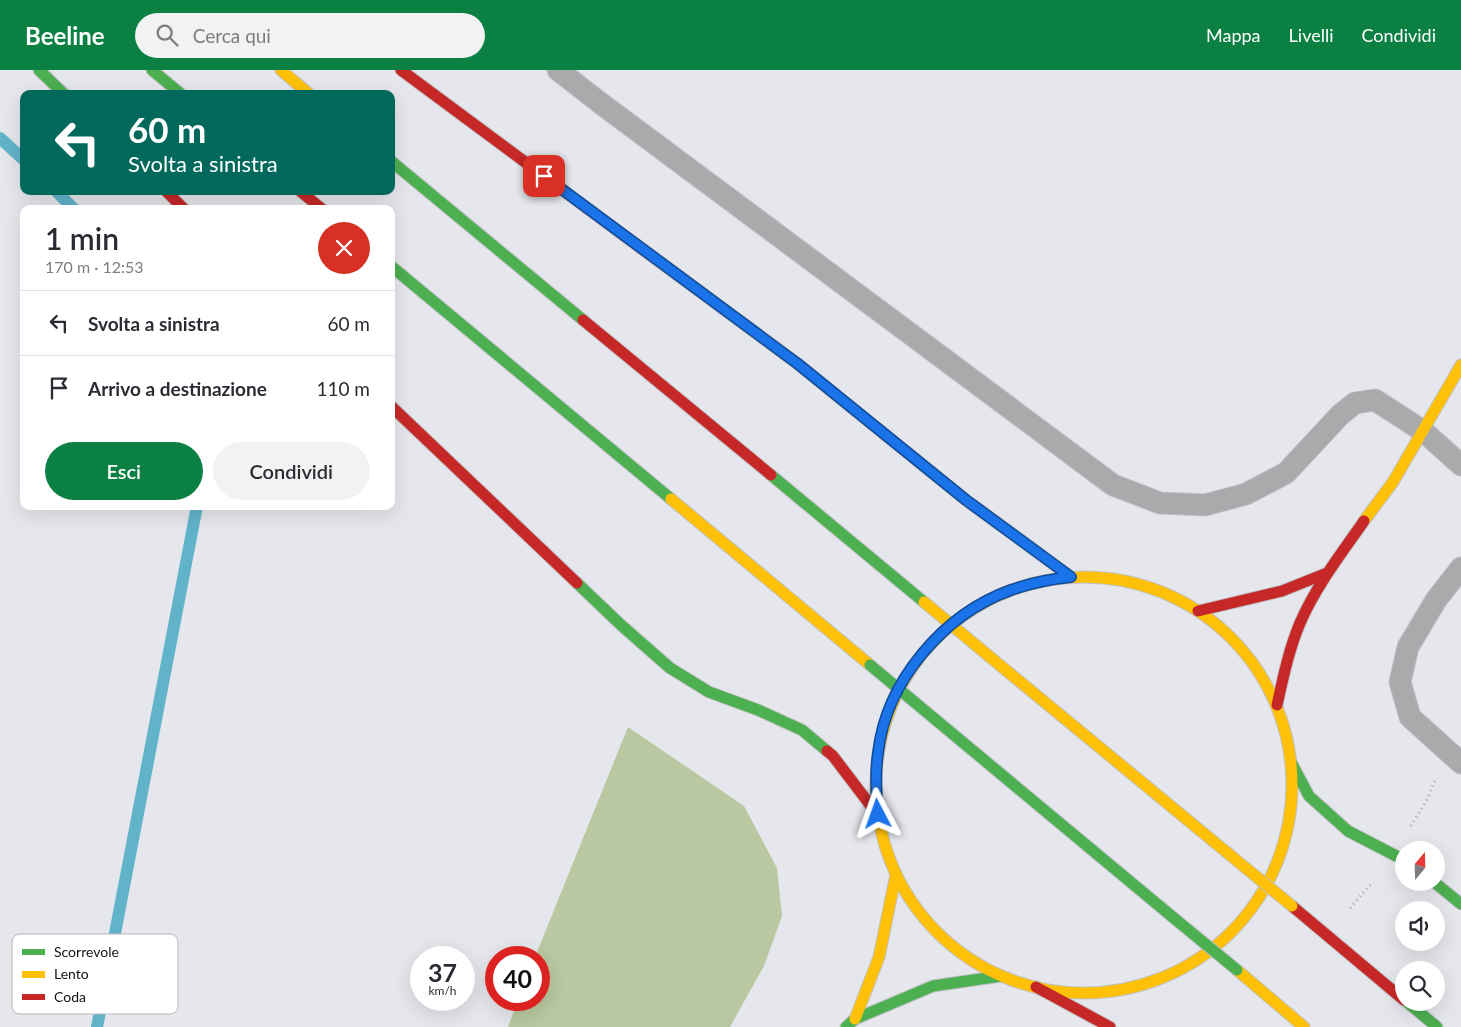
<!DOCTYPE html>
<html lang="it">
<head>
<meta charset="utf-8">
<style>
	:root { --surface:#fff; --page:#f2f2f3; --text:#2b2b33; --muted:#7c7c81; --line:#e1e1e2; --accent:#0b8043 }
	body { margin:0; font-family:Lato,sans-serif; background:var(--page); color:var(--text); height:100vh; display:flex; flex-direction:column; font-size:19px; white-space:nowrap }
	* { box-sizing:border-box; margin:0 }
	p { font-size:16px; color:var(--muted) }
	.icon { flex:none; width:28px; height:28px; fill:none; stroke:currentColor; stroke-width:2; stroke-linecap:round; stroke-linejoin:round }
	.map { position:relative; flex:1; overflow:hidden }
	.panel { position:absolute; left:20px; top:135px; width:375px; height:305px; display:flex; flex-direction:column; background:var(--surface); border-radius:10px; box-shadow:0 5px 20px #0002 }
	.panel>* { flex:none }
	.banner { position:absolute; left:20px; top:20px; width:375px; height:105px; border-radius:10px; box-shadow:0 5px 20px #0002; background:#00695c; color:#fff; overflow:hidden }
	.needle { width:32px; rotate:19deg }
	.buttons { position:absolute; left:1395px; top:771px; display:grid; gap:10px }
	.buttons a { display:grid; place-items:center; width:50px; height:50px; border-radius:50%; background:var(--surface); box-shadow:0 5px 20px #0002; font-size:25px }
	.speed { position:absolute; left:410px; top:876px; display:flex; gap:10px; font-size:25px; font-weight:700; text-align:center }
	.speed>* { display:grid; place-content:center; width:65px; height:65px; border-radius:50%; background:var(--surface); box-shadow:0 5px 20px #0002; line-height:1 }
	.speed small { font-size:12px; font-weight:400 }
	.speed .limit { border:8px solid #d22; background:#fff; color:#111 }
	.pin { position:absolute; display:grid; place-items:center; width:42px; height:42px; color:#fff; margin:-21px; border-radius:10px; box-shadow:0 2px 8px #0006 }
	.me { position:absolute; width:55px; margin:-28px; rotate:356deg; stroke-linejoin:round; filter:drop-shadow(0 0 4px #0008) }
	.turn { display:flex; align-items:center; gap:18px; height:105px; padding:0 25px; font-size:22px }
	.turn .icon { width:65px; height:65px; stroke-width:2.5 }
	.turn b { display:block; font-size:35px; line-height:42px }
	.round { display:grid; place-items:center; flex:none; width:52px; height:52px; border-radius:26px; background:var(--page) }
	.overview { display:flex; align-items:center; justify-content:space-between; height:85px; padding:0 25px }
	h1 { font-size:30px; font-weight:600; line-height:38px }
	.cta { display:flex; gap:10px; margin-top:auto; padding:10px 25px }
	.cta a { flex:1; height:58px; border-radius:30px; background:var(--accent); color:#fff; font-size:20px; font-weight:600; line-height:58px; text-align:center }
	.cta a+a { background:var(--page); color:var(--text) }
	ul { padding:0; list-style:none }
	li { display:flex; align-items:center; gap:15px; height:65px; padding:0 25px; border-top:1px solid var(--line) }
	li div { flex:1 }
	li b { display:block; font-size:19px }
	li em { font-style:normal }
	header { display:flex; align-items:center; gap:30px; box-sizing:border-box; height:70px; padding:0 25px; background:var(--accent); color:#fff }
	header strong { font-size:24px }
	nav { display:flex; gap:28px; margin-inline-start:auto; font-size:18px }
	.search { width:350px; height:45px; background:var(--page); display:flex; align-items:center; gap:12px; box-sizing:border-box; padding:0 18px; border-radius:28px; color:var(--muted); font-size:19px }
	.map>svg:first-child { display:block }
	.forest { fill:#b9c8a0 }
	.lines { fill:none; stroke-linecap:round; stroke-linejoin:round }
	.stream { stroke:#61b3ca; stroke-width:12 }
	.lane-casing { stroke:#c1c1c5; stroke-width:23 }
	.fast-casing { stroke:#c1c1c5; stroke-width:13 }
	.slow-casing { stroke:#c1c1c5; stroke-width:13 }
	.jam-casing { stroke:#c1c1c5; stroke-width:13 }
	.path { stroke:#a9a9ab; stroke-width:3; stroke-dasharray:1 4; stroke-linecap:butt }
	.lane { stroke:#a9aaac; stroke-width:21 }
	.fast { stroke:#4caf50; stroke-width:11 }
	.slow { stroke:#ffc107; stroke-width:11 }
	.jam { stroke:#c62828; stroke-width:11 }
	.fast-bridge-casing { stroke:#c1c1c5; stroke-width:13; stroke-linecap:butt }
	.slow-bridge-casing { stroke:#c1c1c5; stroke-width:13; stroke-linecap:butt }
	.fast-bridge { stroke:#4caf50; stroke-width:11 }
	.slow-bridge { stroke:#ffc107; stroke-width:11 }
	.route-casing { stroke:#114b97; stroke-width:12 }
	.route { stroke:#1a73e8; stroke-width:9 }
	.key { fill:#fff; stroke:#b8b8b9; stroke-width:1 }
	.key-label { font-size:14px; fill:#121216 }
</style>
</head>
<body>
<header>
<strong>Beeline</strong>
<div class="search"><svg class="icon" aria-label="search" viewBox="0 0 24 24"><circle cx="10" cy="10" r="6"/><path d="M15 15l6 6"/></svg>Cerca qui</div>
<nav><a>Mappa</a><a>Livelli</a><a>Condividi</a></nav>
</header>
<div class="map">
<svg width="1461" height="957" viewBox="0 0 1461 957">
	<rect width="100%" height="100%" fill="#e6e7ec"/>
	<polygon class="forest" points="628,657 744,736 777,798 782,846 764,896 730,957 508,957 518,930 539,930 539,888 535,887"/>
	<g class="lines">
		<g class="stream">
			<polyline points="0,68 24,90"/>
			<polyline points="56,121 74,139"/>
			<polyline points="97,957 197,436"/>
		</g>
		<g class="lane-casing">
			<g id="lane">
				<polyline points="558,0 599,32 1113,415 1160,433 1205,435 1246,424 1286,403 1340,345 1355,333 1375,330 1423,361 1461,395"/>
				<polyline points="1461,498 1436,530 1408,577 1400,612 1410,647 1461,693"/>
			</g>
		</g>
		<g class="fast-casing">
			<g id="fast">
				<polyline points="39,0 64,24"/>
				<polyline points="152,0 181,24"/>
				<polyline points="391,91 583,250"/>
				<polyline points="391,196 671,429"/>
				<polyline points="857,342 966,430 1071,507"/>
				<polyline points="771,405 924,532"/>
				<polyline points="577,513 621,555 670,598 709,622 758,640 802,660 827,681"/>
				<polyline points="936,650 1175,849"/>
				<polyline points="1292,694 1309,726 1348,761 1404,790"/>
				<polyline points="1434,812 1461,834"/>
				<polyline points="1407,932 1437,957"/>
				<polyline points="846,957 855,949 933,916 1001,906"/>
			</g>
		</g>
		<g class="slow-casing">
			<g id="slow">
				<polyline points="281,0 309,24"/>
				<polyline points="645,181 798,294 857,342"/>
				<polyline points="671,429 870,595"/>
				<polyline points="1364,451 1393,412 1461,295"/>
				<circle cx="1084" cy="715" r="208"/>
				<polyline points="990,587 1230,785"/>
				<polyline points="1237,900 1304,957"/>
				<polyline points="855,949 879,887 896,804"/>
			</g>
		</g>
		<g class="jam-casing">
			<g id="jam">
				<polyline points="401,0 645,181"/>
				<polyline points="166,121 184,139"/>
				<polyline points="300,121 322,139"/>
				<polyline points="583,250 771,405"/>
				<polyline points="391,336 577,513"/>
				<polyline points="1198,541 1282,521 1327,503"/>
				<path d="M1277 635C1283 608 1289 579 1300 553 1316 516 1341 484 1364 451"/>
				<polyline points="827,681 833,686 877,744"/>
				<polyline points="1292,836 1404,930"/>
				<polyline points="1036,917 1110,957"/>
			</g>
		</g>
		<g class="path">
			<polyline points="1411,756 1427,730 1435,710"/>
			<polyline points="1350,838 1373,812"/>
		</g>
		<use href="#lane" class="lane"/>
		<use href="#fast" class="fast"/>
		<use href="#slow" class="slow"/>
		<use href="#jam" class="jam"/>
		<g class="fast-bridge-casing">
			<g id="fast-bridge">
				<polyline points="870,595 936,650"/>
				<polyline points="1175,849 1237,900"/>
			</g>
		</g>
		<g class="slow-bridge-casing">
			<g id="slow-bridge">
				<polyline points="924,532 990,587"/>
				<polyline points="1230,785 1292,836"/>
			</g>
		</g>
		<use href="#fast-bridge" class="fast-bridge"/>
		<use href="#slow-bridge" class="slow-bridge"/>
	</g>
	<g class="lines">
		<g class="route-casing">
			<path id="route" d="M544 106 798 294 966 430 1071 507C1050 509 1031 513 1011 520 944 544 886 611 878 683 875 703 876 723 878 744"/>
		</g>
		<use href="#route" class="route"/>
	</g>
	<rect x="12" y="864" width="166" height="80" rx="8" class="key"/>
	<rect x="22" y="879" width="23" height="6" fill="#4caf50"/>
	<rect x="22" y="901" width="23" height="7" fill="#ffc107"/>
	<rect x="22" y="924" width="23" height="6" fill="#c62828"/>
	<g class="key-label">
		<text x="54" y="887">Scorrevole</text>
		<text x="54" y="909">Lento</text>
		<text x="54" y="932">Coda</text>
	</g>
</svg>
<div class="buttons">
<a><svg class="needle" viewBox="-14 -14 28 28"><path d="M0-13l5 13h-10z" fill="#e53935"/><path d="M0 13l5-13h-10z" fill="#7c7c81"/></svg></a>
<a><svg class="icon" aria-label="sound" viewBox="0 0 24 24"><path d="M4 9h4l5-4v14l-5-4H4zM17 9q2 3 0 6"/></svg></a>
<a><svg class="icon" aria-label="search" viewBox="0 0 24 24"><circle cx="10" cy="10" r="6"/><path d="M15 15l6 6"/></svg></a>
</div>
<div class="speed"><div>37<small>km/h</small></div><div class="limit">40</div></div>
<div class="pin" style="left:544px;top:106px;background:#d93025"><svg class="icon" aria-label="arrive" viewBox="0 0 24 24"><path d="M6 21V4h12l-3 4 3 4H6"/></svg></div>
<svg class="me" style="left:878px;top:744px" viewBox="-20 -20 40 40"><path d="M0-17L14 15 0 8-14 15z" fill="#1a73e8" stroke="#fff" stroke-width="4"/></svg>
<div class="banner">
<div class="turn"><svg class="icon" aria-label="left" viewBox="0 0 24 24"><path d="M17 20v-9H6M10 6l-5 5 5 5"/></svg><div><b>60 m</b>Svolta a sinistra</div></div>
</div>
<section class="panel">
<div class="overview"><div><h1>1 min</h1><p>170 m · 12:53</p></div><a class="round" style="background:#d93025;color:#fff"><svg class="icon" aria-label="close" viewBox="0 0 24 24"><path d="M6 6l12 12M18 6L6 18"/></svg></a></div>
<ul>
<li><svg class="icon" aria-label="left" viewBox="0 0 24 24"><path d="M17 20v-9H6M10 6l-5 5 5 5"/></svg><div><b>Svolta a sinistra</b></div><em>60 m</em></li>
<li><svg class="icon" aria-label="arrive" viewBox="0 0 24 24"><path d="M6 21V4h12l-3 4 3 4H6"/></svg><div><b>Arrivo a destinazione</b></div><em>110 m</em></li>
</ul>
<div class="cta"><a>Esci</a><a>Condividi</a></div>
</section>
</div>
</body>
</html>
